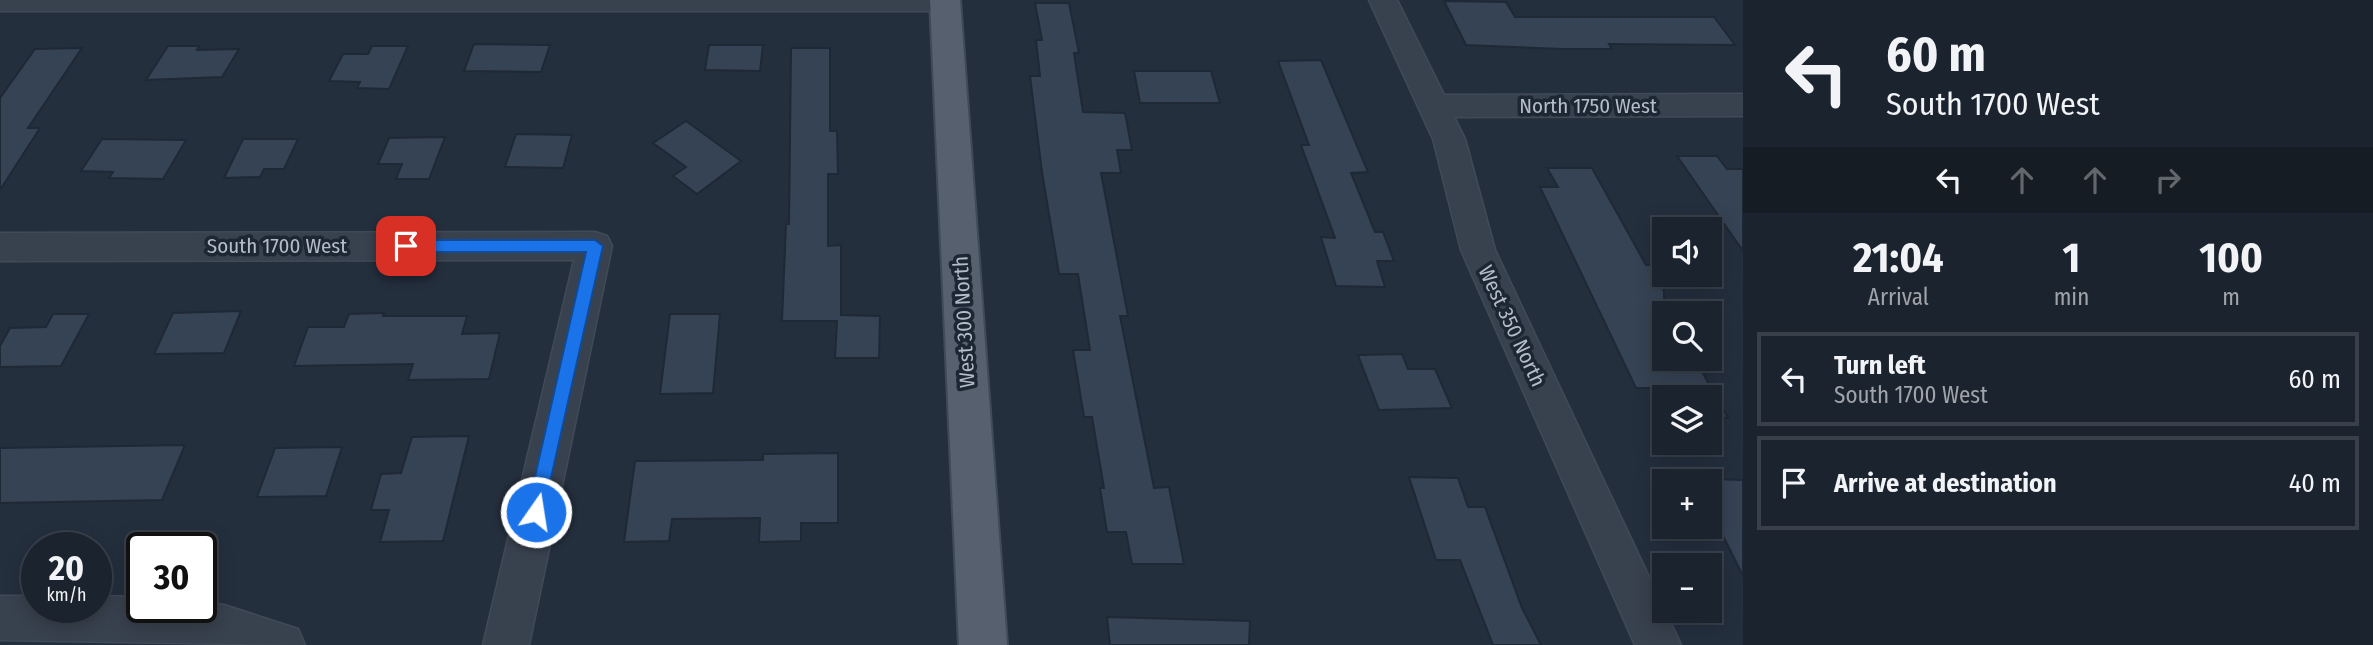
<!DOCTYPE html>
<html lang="en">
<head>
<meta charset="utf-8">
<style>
	:root { --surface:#1b232e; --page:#282f3a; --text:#f1f3f6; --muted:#a0a4aa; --line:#39404a }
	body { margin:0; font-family:"Fira Sans Condensed",sans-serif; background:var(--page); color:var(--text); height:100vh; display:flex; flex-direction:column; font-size:26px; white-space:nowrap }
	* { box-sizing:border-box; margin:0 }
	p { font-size:23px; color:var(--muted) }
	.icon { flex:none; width:38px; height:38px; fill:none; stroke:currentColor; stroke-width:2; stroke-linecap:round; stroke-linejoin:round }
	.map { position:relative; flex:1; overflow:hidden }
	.drawer { display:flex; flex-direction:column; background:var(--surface); width:630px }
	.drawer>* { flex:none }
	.banner { background:#1b232e; color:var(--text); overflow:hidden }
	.tools { position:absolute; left:1652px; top:217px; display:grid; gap:14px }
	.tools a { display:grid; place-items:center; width:70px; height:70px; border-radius:0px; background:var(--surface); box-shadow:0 4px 18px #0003,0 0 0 2px var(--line); font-size:35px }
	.speed { position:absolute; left:21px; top:532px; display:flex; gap:14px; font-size:35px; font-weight:700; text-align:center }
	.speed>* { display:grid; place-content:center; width:91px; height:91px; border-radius:50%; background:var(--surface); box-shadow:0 4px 18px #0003,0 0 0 2px var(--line); line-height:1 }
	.speed small { font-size:18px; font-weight:400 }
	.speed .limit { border:4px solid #111; border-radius:10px; background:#fff; color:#111 }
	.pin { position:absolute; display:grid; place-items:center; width:60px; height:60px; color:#fff; margin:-30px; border-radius:14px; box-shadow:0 4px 10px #0006 }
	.me { position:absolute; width:77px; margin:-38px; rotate:13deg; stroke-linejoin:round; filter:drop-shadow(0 0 5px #0008) }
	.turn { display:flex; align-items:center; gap:24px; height:147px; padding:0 28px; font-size:32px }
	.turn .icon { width:91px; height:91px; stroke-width:2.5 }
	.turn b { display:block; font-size:49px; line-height:60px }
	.lanes { display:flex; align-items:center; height:66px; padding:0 28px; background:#0003; justify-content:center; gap:35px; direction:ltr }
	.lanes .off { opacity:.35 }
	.eta { display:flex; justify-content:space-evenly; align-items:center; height:119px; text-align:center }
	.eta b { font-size:42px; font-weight:700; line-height:49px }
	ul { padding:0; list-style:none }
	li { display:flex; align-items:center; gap:21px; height:94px; margin:0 14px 10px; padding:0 14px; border:4px solid var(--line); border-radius:0px }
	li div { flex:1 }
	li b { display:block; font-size:26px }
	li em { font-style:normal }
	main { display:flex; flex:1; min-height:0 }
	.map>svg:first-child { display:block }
	.building { fill:#364354; stroke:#1f2835; stroke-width:2 }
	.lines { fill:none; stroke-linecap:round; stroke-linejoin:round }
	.minor-casing { stroke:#414a57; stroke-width:3 }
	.major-casing { stroke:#414a57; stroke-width:4 }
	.minor { fill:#38414e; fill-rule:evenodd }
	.major { fill:#56606e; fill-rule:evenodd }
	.route { fill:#1a73e8; stroke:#114b97; stroke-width:2 }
	.labels { text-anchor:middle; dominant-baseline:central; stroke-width:7; stroke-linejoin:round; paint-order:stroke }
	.street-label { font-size:21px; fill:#b4bcc9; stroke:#1d2633 }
</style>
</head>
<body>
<main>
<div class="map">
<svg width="1743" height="645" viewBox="0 0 1743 645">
	<rect width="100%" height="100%" fill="#242f3e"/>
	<g class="building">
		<polygon points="1444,1 1506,2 1515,17 1714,17 1735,45 1609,44 1612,49 1562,49 1466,45"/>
		<polygon points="1035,3 1069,3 1079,53 1074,53 1083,112 1125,113 1132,150 1117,150 1121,173 1101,173 1128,316 1120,316 1154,488 1169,487 1184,564 1132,564 1126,532 1107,532 1100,488 1104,488 1092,417 1084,417 1073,350 1090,350 1078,274 1059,274 1042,172 1030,76 1040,76 1036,40 1042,40"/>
		<polygon points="474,44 550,45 541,72 464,71"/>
		<polygon points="709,45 763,45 760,71 705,70"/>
		<polygon points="168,46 199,46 197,50 239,49 222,77 146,80"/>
		<polygon points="372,46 408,46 389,89 357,88 360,82 329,81 343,54 368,54"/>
		<polygon points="82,48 28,128 40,128 0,190 0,98 35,49"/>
		<polygon points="791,48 830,48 830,131 837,131 838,174 828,174 828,246 841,245 841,315 880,316 879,358 835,358 837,321 782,321 786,224 789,224"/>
		<polygon points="1321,60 1368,172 1351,173 1375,232 1383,232 1394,261 1377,261 1385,287 1336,286 1321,237 1335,238 1301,145 1309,145 1278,61"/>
		<polygon points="1134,71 1211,71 1220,103 1140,103"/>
		<polygon points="686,121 741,161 697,194 673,176 686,167 653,143"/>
		<polygon points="516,134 572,135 563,168 505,167"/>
		<polygon points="445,137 429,179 396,179 402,164 378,164 389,138"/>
		<polygon points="102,139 186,140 163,179 109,178 113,172 81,171"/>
		<polygon points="243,139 298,139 284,169 264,169 260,177 224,178"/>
		<polygon points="1677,156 1717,156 1727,169 1743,169 1743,251"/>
		<polygon points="1547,168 1592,168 1646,265 1651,265 1664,291 1664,359 1695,359 1728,418 1710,417 1710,397 1664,397 1664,400 1658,388 1636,388 1540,187 1558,187"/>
		<polygon points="241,311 224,353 154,354 173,313"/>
		<polygon points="384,313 383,316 467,316 462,334 500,333 489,379 408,380 413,364 294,366 308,327 344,327 349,314"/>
		<polygon points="53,314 89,314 61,366 0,367 0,346 10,328 46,327"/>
		<polygon points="670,314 720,314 713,393 660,394"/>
		<polygon points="1402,354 1408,369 1435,369 1452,408 1379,410 1358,355"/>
		<polygon points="469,436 443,541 380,542 389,510 371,510 381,474 401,473 412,437"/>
		<polygon points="185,445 162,500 0,503 0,448"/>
		<polygon points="342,447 326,496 257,497 275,448"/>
		<polygon points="838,453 838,523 801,523 801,541 759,542 760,518 672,519 669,541 624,542 635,461 763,460 763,454"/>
		<polygon points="1409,477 1458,478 1468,507 1485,507 1522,608 1541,645 1493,645 1460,560 1436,560"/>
		<polygon points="1710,479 1743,480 1743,576 1710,510"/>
		<polygon points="1107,617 1250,621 1249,645 1110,645"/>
	</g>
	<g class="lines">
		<g class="minor-casing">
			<g id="minor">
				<polygon points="0,0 958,0 959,2 955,8 945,11 0,11"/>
				<polygon points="1369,0 1397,0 1444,95 1743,94 1743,116 1454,117 1465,139 1495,250 1681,645 1635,645 1461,250 1433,139"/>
				<polygon points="595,232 607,236 612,246 529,645 483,645 574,260 0,261 0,233"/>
				<polygon points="0,596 37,596 37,607 96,607 96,596 142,597 142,607 201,607 201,602 224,605 298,629 305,645 0,640"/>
			</g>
		</g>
		<g class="major-casing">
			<polygon id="major" points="930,0 960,0 1007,645 959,645"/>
		</g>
		<use href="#minor" class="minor"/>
		<use href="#major" class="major"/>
	</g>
	<polygon class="route" points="406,240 595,240 603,246 542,518 536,521 529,518 527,512 586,252 406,252 398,246"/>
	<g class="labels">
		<g class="street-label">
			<text x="1588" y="106">North 1750 West</text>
			<text x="277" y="246">South 1700 West</text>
			<text transform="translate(964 322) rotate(-93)">West 300 North</text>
			<text transform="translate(1512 326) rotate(65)">West 350 North</text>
		</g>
	</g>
</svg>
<div class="tools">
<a><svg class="icon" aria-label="sound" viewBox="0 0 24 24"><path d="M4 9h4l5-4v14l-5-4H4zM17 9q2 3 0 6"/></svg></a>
<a><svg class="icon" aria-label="search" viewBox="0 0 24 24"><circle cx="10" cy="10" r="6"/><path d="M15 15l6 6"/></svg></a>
<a><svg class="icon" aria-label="layers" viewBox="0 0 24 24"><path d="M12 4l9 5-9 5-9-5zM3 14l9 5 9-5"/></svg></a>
<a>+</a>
<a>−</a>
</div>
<div class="speed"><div>20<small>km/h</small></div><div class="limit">30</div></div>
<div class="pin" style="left:406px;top:246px;background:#d93025"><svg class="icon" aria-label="arrive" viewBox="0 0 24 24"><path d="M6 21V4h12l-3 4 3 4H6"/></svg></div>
<svg class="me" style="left:536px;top:512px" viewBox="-20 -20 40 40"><circle r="17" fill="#1a73e8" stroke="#fff" stroke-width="3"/><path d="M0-11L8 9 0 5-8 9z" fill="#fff"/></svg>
</div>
<section class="drawer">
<div class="banner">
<div class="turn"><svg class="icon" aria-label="left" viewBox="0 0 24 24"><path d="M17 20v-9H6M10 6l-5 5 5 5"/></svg><div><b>60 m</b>South 1700 West</div></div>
<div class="lanes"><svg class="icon" aria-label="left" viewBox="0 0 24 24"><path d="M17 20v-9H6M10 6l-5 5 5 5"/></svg><svg class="icon off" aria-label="ahead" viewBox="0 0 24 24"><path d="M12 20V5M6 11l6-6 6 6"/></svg><svg class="icon off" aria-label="ahead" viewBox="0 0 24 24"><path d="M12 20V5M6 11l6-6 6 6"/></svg><svg class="icon off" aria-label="right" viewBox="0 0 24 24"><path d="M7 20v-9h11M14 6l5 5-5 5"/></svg></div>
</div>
<div class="eta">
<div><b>21:04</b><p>Arrival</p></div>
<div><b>1</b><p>min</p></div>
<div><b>100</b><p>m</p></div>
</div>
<ul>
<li><svg class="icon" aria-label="left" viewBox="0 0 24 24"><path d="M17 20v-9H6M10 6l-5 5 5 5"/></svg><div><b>Turn left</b><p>South 1700 West</p></div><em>60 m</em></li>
<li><svg class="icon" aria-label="arrive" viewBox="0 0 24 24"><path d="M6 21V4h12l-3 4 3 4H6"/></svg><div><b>Arrive at destination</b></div><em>40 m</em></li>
</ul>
</section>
</main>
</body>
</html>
